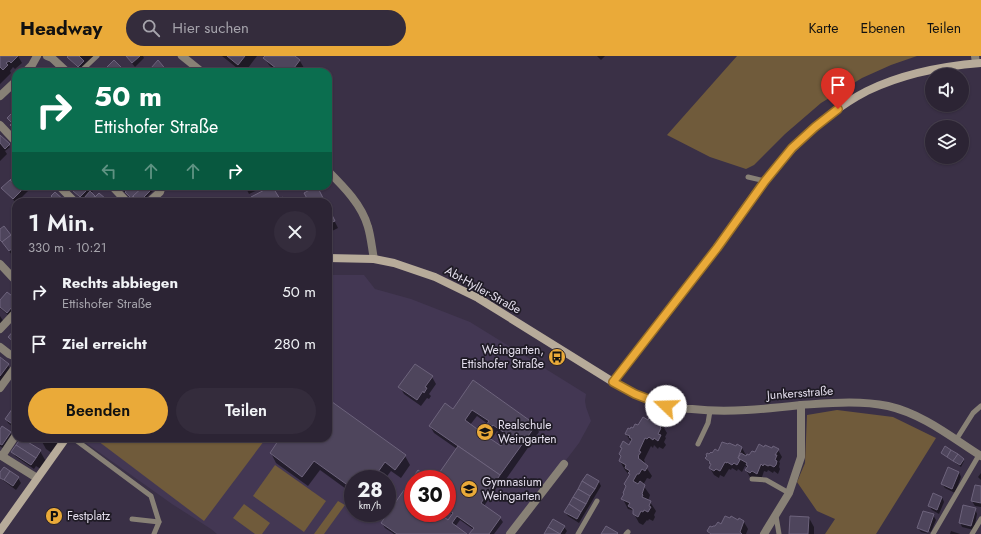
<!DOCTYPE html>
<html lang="de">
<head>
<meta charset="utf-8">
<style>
	:root { --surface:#2c2434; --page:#342c3c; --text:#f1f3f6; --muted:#a6a4ac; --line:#48414f; --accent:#eaaa39 }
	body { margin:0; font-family:Jost,sans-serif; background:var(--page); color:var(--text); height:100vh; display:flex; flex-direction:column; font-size:15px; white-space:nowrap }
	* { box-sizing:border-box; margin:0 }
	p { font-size:13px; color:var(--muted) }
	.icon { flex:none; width:22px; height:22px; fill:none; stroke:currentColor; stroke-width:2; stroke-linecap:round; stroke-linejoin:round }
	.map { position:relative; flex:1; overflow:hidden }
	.sheet { position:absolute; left:12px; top:142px; width:320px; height:244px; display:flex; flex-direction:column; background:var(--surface); border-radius:12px; box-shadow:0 1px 3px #0004,0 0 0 1px var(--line) }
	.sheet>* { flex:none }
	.banner { position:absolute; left:12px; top:12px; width:320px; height:122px; border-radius:12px; box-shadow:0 1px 3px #0004,0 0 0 1px var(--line); background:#0b6e4f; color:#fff; overflow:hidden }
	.controls { position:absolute; left:925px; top:12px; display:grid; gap:8px }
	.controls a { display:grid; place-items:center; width:44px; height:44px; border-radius:50%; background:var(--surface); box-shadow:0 1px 3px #0004,0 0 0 1px var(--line); font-size:20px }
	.speed { position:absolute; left:344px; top:414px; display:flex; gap:8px; font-size:20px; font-weight:700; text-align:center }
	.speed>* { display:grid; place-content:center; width:52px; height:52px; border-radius:50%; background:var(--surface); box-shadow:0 1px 3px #0004,0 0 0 1px var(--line); line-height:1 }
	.speed small { font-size:10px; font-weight:400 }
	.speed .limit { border:6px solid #d22; background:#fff; color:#111 }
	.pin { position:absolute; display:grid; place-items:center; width:34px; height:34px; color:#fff; margin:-41px -17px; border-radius:50% 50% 50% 0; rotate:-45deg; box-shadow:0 0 4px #0007 }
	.pin .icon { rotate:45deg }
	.me { position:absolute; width:44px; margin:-22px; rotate:291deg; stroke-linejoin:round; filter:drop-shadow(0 0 3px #0008) }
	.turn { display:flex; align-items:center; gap:14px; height:84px; padding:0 16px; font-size:18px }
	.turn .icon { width:52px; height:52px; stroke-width:2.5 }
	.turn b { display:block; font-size:28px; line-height:34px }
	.lanes { display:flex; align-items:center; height:38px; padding:0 16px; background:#0003; justify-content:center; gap:20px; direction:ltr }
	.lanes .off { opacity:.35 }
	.round { display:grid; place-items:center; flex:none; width:42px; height:42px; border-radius:21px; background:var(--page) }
	.overview { display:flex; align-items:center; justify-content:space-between; height:68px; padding:0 16px }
	h1 { font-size:24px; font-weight:600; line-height:30px }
	.primary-button { display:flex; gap:8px; margin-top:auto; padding:8px 16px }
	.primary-button a { flex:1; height:46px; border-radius:24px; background:var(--accent); color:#111; font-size:16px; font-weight:600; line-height:46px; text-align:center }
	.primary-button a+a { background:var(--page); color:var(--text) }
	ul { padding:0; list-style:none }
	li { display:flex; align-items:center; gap:12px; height:52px; padding:0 16px }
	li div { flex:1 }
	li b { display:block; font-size:15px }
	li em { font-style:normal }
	header { display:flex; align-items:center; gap:24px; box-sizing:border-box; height:56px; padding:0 20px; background:var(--accent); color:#111 }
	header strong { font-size:19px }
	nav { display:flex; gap:22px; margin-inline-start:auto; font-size:14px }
	.search { width:280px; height:36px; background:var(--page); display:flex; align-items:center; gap:10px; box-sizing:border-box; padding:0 14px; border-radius:22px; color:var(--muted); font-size:15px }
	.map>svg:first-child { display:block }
	.built { fill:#433753; fill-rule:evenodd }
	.green { fill:#705b3b }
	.shadow { fill:#0007; fill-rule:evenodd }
	.building { fill:#4e455c; stroke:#6d637c; fill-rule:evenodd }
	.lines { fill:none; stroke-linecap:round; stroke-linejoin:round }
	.lane { stroke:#888176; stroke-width:5 }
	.street { stroke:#888176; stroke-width:8 }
	.secondary { stroke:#b7ab9a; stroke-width:8 }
	.route-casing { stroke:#986e25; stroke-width:10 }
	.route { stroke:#eaaa39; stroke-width:7 }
	.labels { text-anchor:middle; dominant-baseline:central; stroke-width:3.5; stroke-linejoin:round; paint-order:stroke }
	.street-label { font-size:12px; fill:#e4deed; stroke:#1f1b25 }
	.poi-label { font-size:12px; fill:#e4deed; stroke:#1f1b25; text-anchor:start }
</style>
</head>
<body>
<header>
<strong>Headway</strong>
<div class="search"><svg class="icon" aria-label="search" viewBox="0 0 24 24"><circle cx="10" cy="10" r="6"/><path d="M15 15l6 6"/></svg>Hier suchen</div>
<nav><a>Karte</a><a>Ebenen</a><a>Teilen</a></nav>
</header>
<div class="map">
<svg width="981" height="478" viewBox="0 0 981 478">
	<rect width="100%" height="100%" fill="#3a3046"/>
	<path class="built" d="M328 219H364L375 233 411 243 470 266 586 338 585 345 586 351 591 365 579 387 510 478H217L211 473 172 448 79 382H328ZM353 423H387V457H353ZM413 423H447V457H413Z"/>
	<g class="green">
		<polygon points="737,0 917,0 891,9 862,22 821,47 785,78 754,109 746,113 710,101 667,79"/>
		<polygon points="837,354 893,361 936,382 876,478 825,478 835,463 817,455 797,426 805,407 807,359"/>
		<polygon points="94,382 261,382 264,385 204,465"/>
		<polygon points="275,409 326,445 304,476 253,440"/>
		<polygon points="338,445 345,449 324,478 314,478"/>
		<polygon points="244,448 270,467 262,478 255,478 233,462"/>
	</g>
	<g class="shadow">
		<polygon points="0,0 18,0 22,7 15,13 13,11 10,15 11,17 0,28"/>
		<polygon points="69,0 96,0 81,15 71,5 68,1"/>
		<polygon points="126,0 143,0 144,2 135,11"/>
		<polygon points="222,0 257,0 245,16 242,16"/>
		<polygon points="266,0 293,0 300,5 304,12 300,16 277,16 269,9 265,2"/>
		<polygon points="597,0 605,0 601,4"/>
		<polygon points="158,6 168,16 148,16"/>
		<polygon points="175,12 179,16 172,16"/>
		<polygon points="42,13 44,16 38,16"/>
		<polygon points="0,80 10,91 5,95 7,98 0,105"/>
		<polygon points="16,119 16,130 33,130 16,147 3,132"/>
		<polygon points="68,130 92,130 94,134 91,137 95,142 99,138 107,146 88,146 85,143 83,145"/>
		<polygon points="119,130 149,130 153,135 142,146 139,146 137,144 134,146"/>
		<polygon points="245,130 261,130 262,132 249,138"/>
		<polygon points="55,137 64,146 46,146"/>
		<polygon points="328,152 338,172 328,177"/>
		<polygon points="0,174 16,187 16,197 12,199 0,183"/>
		<polygon points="16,244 16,254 10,261 0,252 0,246"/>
		<polygon points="0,260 4,266 0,271"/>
		<polygon points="0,302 8,309 12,316 0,327"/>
		<polygon points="432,321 436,328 429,338 431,340 429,343 427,342 421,350 404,338 400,331"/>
		<path d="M473 326 535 369 539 376 504 426 502 424 484 450 500 462 503 466 494 478H471L474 474 460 464 455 471 465 478H394L385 472 382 467 413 424V457H436L448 466 453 459 447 455V423H436L457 393 434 377 430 370 453 354ZM477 360 488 368 481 377 470 369ZM497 375 508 383 502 392 491 384Z"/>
		<polygon points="328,344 405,400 410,409 401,422 391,415 385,423 353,423 353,438 320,414 308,430 276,407 271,397 282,382 328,382"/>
		<polygon points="15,350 16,351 16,373 8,367 6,363"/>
		<polygon points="649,365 661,367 667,377 665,381 666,382 664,386 666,389 663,393 659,391 658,393 654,389 653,392 651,390 644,404 645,406 644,408 652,420 650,423 647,422 643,429 650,439 648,445 650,446 656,455 654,459 655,461 653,465 649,463 648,465 647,464 643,469 639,467 632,454 628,453 623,443 627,431 625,428 630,420 625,414 620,405 621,401 620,398 623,394 621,391 629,390 631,386 626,378"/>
		<polygon points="0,375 10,376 13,381 4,393 0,390"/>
		<polygon points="40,382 59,382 63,389 55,399 46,393"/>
		<polygon points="742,392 747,401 764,392 778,394 782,401 779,406 780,407 779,411 780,413 778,418 774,415 773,417 768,414 767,416 764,415 761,424 754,423 750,421 746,414 748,412 745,410 742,416 738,413 737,415 732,412 731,414 729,413 724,421 720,419 719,422 714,419 710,412 711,410 706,402 710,399 719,396"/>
		<polygon points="40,395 48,409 44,415 36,410 34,413 15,400 13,396"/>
		<polygon points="942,397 963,403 964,405 961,411"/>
		<polygon points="4,412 18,422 21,427 16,434 0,422 0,418"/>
		<polygon points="959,416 961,421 955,437 945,432 942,428"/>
		<polygon points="981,417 981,424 978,421"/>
		<polygon points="599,426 601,430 579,467 568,460 565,456"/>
		<polygon points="981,431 981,451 975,450 972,445"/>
		<polygon points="942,441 944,446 939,458 932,454 929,450"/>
		<polygon points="975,453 977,458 974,474 962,471 960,466"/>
		<polygon points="933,459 936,464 931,476 920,472 920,474 930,478 921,476 918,472"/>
		<polygon points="809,462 814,471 814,478 790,478"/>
		<polygon points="744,466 748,473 746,478 710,478 708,475 721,469"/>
		<polygon points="564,471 567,475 565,478 545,478"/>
		<polygon points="951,475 960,478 950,478"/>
	</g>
	<g class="building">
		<polygon points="0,0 18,0 11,7 9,5 6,7 8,9 3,14 0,11"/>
		<polygon points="68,0 79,0 84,5 78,11 67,1"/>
		<polygon points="126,0 140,0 132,7"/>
		<polygon points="227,0 245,0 238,9"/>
		<polygon points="265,0 295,0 300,4 291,16 281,16 263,2"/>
		<polygon points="114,4 124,14 121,16 102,16"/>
		<polygon points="158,4 168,16 155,16 151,12"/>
		<polygon points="16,53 16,63 12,67 7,62"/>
		<polygon points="16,63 16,75 10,69"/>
		<polygon points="0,79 10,88 5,93 0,87"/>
		<polygon points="16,118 16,130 26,130 21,135 10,124"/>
		<polygon points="10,124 21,135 13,143 1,132"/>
		<polygon points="78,130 91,130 80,141 73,135"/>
		<polygon points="132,130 144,130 131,142 125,136"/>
		<polygon points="144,130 151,130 153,132 139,146 133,140"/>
		<polygon points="272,130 280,143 283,141 286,146 253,146 251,141"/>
		<polygon points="317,130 325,146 309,146 304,137"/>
		<polygon points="90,135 95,140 88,146 84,142"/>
		<polygon points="55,136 66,146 57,146 51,140"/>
		<polygon points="99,137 106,143 103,146 90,146"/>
		<polygon points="328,151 335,165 328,168"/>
		<polygon points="4,170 11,179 2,186 0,184 0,173"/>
		<polygon points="11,179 16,185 16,190 9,195 2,186"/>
		<polygon points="7,236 16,243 16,246 7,257 0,251 0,244"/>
		<polygon points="16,272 16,288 8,281"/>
		<polygon points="0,301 9,308 0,320"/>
		<polygon points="415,308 433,320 425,331 427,332 424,337 423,335 417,344 398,331"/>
		<path d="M473 324 536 369 500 419 429 370 445 347 453 353ZM472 354 489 365 481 376 465 364ZM493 369 509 380 501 390 485 379Z"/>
		<polygon points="328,343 406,399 395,414 385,406 373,423 353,423 353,433 314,405 302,421 270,397 280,382 328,382"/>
		<polygon points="15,349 16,369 15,370 5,363"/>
		<polygon points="643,361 648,364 649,362 656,366 658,364 662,366 660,371 661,372 658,378 661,379 658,385 654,382 653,384 649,381 647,383 645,382 639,395 641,396 638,400 639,401 638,402 648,410 645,415 642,413 639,418 637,418 633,425 638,428 640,425 645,429 642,438 643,439 642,441 651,445 649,450 651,451 648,456 644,454 643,456 641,455 638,461 633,458 633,453 628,450 630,447 621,443 624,438 623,437 626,430 624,428 630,418 628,417 630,415 625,412 626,409 619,405 621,400 619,398 622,392 620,391 623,385 629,389 632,383 629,381 630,380 625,378 628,372 630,373 631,371 633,372 635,368 638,369"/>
		<polygon points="2,370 11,376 2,389 0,388 0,373"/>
		<polygon points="21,382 41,394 36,402 16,389"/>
		<polygon points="722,386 728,388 729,387 736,390 737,388 742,391 738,402 740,404 737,409 734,407 732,409 727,406 727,407 725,406 720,415 716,413 714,415 709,412 711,408 709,407 710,406 705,402 707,400 706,399 707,397 709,398 711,396 712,397 715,393 718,395"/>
		<polygon points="759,388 764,391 765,389 772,392 773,390 779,393 775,399 777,399 775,404 777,405 776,409 774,411 770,409 768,410 764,408 763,410 761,408 757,418 752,415 750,417 745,414 748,410 746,409 747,407 738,402 741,397 746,400 747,398 749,399 752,395 755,396"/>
		<polygon points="16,389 36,402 31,409 11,396"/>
		<polygon points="458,390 500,419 481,447 501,461 489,478 469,478 474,472 457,460 452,467 467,478 397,478 381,467 418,414 430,423 413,423 413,457 438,457 448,464 453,457 447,453 447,423 435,423"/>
		<polygon points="945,390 951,394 947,401 941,397"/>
		<polygon points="951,394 958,398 953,405 947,401"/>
		<polygon points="958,398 964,403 960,409 953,405"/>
		<polygon points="4,411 10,415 4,424 0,422 0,416"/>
		<polygon points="948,411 959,416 952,433 941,428"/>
		<polygon points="10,415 19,421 13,430 4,424"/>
		<polygon points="587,418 599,425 595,433 582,425"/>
		<polygon points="582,425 595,433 590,440 578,433"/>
		<polygon points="975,429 981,430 981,447 971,445"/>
		<polygon points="578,433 590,440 586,448 573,441"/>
		<polygon points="933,437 942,441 937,454 928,450"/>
		<polygon points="573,441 586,448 581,456 569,448"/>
		<polygon points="569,448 581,456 577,463 564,456"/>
		<polygon points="963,449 976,452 971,470 959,467"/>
		<polygon points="923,455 934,458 928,476 917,472"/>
		<polygon points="725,460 730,462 731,460 738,464 739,462 744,465 740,476 742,478 711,478 707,475 710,470 712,471 713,470 715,470 718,466 721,468"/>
		<polygon points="790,460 809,461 808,478 789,478"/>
		<polygon points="553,463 565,470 560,478 548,471"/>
		<polygon points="606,470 618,477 617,478 601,478"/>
		<polygon points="548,471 560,478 544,478"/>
	</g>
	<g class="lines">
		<g class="lane">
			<polyline points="80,16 97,0"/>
			<polyline points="748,121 765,125"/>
			<polyline points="73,382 151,440 159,466 154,478"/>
			<polyline points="956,384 973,357 981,350"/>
			<polyline points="698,388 708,367 710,355"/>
			<polyline points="752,423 766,424 789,437"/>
			<polyline points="776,460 779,478"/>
			<polyline points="132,463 159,466"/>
			<polyline points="578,478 597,445"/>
			<polyline points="626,478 628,476"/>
			<polyline points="933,478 979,399"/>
			<polyline points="972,478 981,463"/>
		</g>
		<g class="street">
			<polyline points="47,0 52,2 67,16"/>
			<polyline points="182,0 202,16"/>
			<polyline points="975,0 976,7"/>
			<polyline points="25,16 32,9 37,0"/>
			<polyline points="0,40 16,25"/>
			<polyline points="0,69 16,86"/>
			<path d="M328 115C344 131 362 149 368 171 371 181 372 193 374 203"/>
			<polyline points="59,130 75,146"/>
			<polyline points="112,130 127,146"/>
			<polyline points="149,146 160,136 162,130"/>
			<polyline points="0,208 16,225"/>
			<polyline points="0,273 16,256"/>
			<polyline points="0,291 9,298 16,301"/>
			<path d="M613 326C631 336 651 347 671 351 678 353 685 353 692 353 728 357 765 353 801 349 830 347 859 344 888 350 923 358 951 381 981 400"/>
			<polyline points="0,332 16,310"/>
			<polyline points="0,399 37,422"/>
			<polyline points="2,400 16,379"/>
			<polyline points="510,478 564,408"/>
			<polyline points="764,478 789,437 801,401 801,349"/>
		</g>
		<g class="secondary">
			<path d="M328 202 374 203 394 207 435 221 478 242 613 326C648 281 684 236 718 190 742 157 765 121 793 92 814 70 840 49 867 35 902 18 943 10 981 7"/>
			<polyline points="0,475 66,382"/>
		</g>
	</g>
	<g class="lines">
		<g class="route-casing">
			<polyline id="route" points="666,350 635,338 613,326 717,192 765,125 792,92 815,71 838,53"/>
		</g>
		<use href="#route" class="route"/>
	</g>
	<defs>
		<g id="bus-disc" transform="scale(0.9)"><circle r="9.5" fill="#eaaa39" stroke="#1f1b25"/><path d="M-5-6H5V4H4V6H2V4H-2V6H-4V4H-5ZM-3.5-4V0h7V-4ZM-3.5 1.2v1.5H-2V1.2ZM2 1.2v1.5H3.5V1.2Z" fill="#111"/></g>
		<g id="school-disc" transform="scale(0.9)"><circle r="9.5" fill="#eaaa39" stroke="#1f1b25"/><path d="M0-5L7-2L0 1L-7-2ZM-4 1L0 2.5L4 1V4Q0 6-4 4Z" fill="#111"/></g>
		<g id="parking-disc" transform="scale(0.9)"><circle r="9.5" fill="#eaaa39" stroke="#1f1b25"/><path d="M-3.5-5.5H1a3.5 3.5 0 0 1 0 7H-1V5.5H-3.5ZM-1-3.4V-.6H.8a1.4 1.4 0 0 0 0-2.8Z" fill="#111"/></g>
	</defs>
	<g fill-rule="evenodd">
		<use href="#bus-disc" x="557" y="301"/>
		<use href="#school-disc" x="485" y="376"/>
		<use href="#school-disc" x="469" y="433"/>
		<use href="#parking-disc" x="54" y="460"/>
	</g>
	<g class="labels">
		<g class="street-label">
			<text transform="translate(483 234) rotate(29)">Abt-Hyller-Straße</text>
			<text transform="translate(800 337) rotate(-4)">Junkersstraße</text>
		</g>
		<g class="poi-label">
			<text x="544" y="294" text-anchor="end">Weingarten,<tspan x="544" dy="14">Ettishofer Straße</tspan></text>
			<text x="498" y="369">Realschule<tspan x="498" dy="14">Weingarten</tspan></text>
			<text x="482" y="426">Gymnasium<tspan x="482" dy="14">Weingarten</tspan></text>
			<text x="67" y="460">Festplatz</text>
		</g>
	</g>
</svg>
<div class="controls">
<a><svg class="icon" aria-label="sound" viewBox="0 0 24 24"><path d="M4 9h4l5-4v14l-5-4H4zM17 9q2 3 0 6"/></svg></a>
<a><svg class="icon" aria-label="layers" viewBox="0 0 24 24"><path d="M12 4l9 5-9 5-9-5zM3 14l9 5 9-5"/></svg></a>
</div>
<div class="speed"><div>28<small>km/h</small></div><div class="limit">30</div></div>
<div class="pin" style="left:838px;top:53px;background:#d93025"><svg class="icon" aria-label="arrive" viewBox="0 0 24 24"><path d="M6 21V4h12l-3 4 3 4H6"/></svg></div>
<svg class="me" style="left:666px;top:350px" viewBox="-20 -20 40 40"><circle r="19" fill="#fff"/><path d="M0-13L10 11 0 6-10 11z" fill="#eaaa39"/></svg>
<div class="banner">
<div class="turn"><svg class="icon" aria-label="right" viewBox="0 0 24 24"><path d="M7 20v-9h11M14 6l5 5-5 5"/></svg><div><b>50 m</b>Ettishofer Straße</div></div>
<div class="lanes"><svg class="icon off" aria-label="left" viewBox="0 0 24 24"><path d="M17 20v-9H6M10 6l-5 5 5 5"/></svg><svg class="icon off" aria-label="ahead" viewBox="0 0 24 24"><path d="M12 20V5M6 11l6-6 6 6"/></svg><svg class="icon off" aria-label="ahead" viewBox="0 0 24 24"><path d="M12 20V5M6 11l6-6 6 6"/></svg><svg class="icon" aria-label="right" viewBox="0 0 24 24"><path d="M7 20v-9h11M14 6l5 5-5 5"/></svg></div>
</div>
<section class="sheet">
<div class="overview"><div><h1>1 Min.</h1><p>330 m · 10:21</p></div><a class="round"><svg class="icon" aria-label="close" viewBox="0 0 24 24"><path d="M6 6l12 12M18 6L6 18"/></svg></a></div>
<ul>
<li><svg class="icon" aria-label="right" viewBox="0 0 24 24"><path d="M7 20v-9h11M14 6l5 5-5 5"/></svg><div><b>Rechts abbiegen</b><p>Ettishofer Straße</p></div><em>50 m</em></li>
<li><svg class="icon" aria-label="arrive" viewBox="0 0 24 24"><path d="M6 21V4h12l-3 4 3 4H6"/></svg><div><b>Ziel erreicht</b></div><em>280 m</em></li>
</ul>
<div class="primary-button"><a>Beenden</a><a>Teilen</a></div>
</section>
</div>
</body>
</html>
